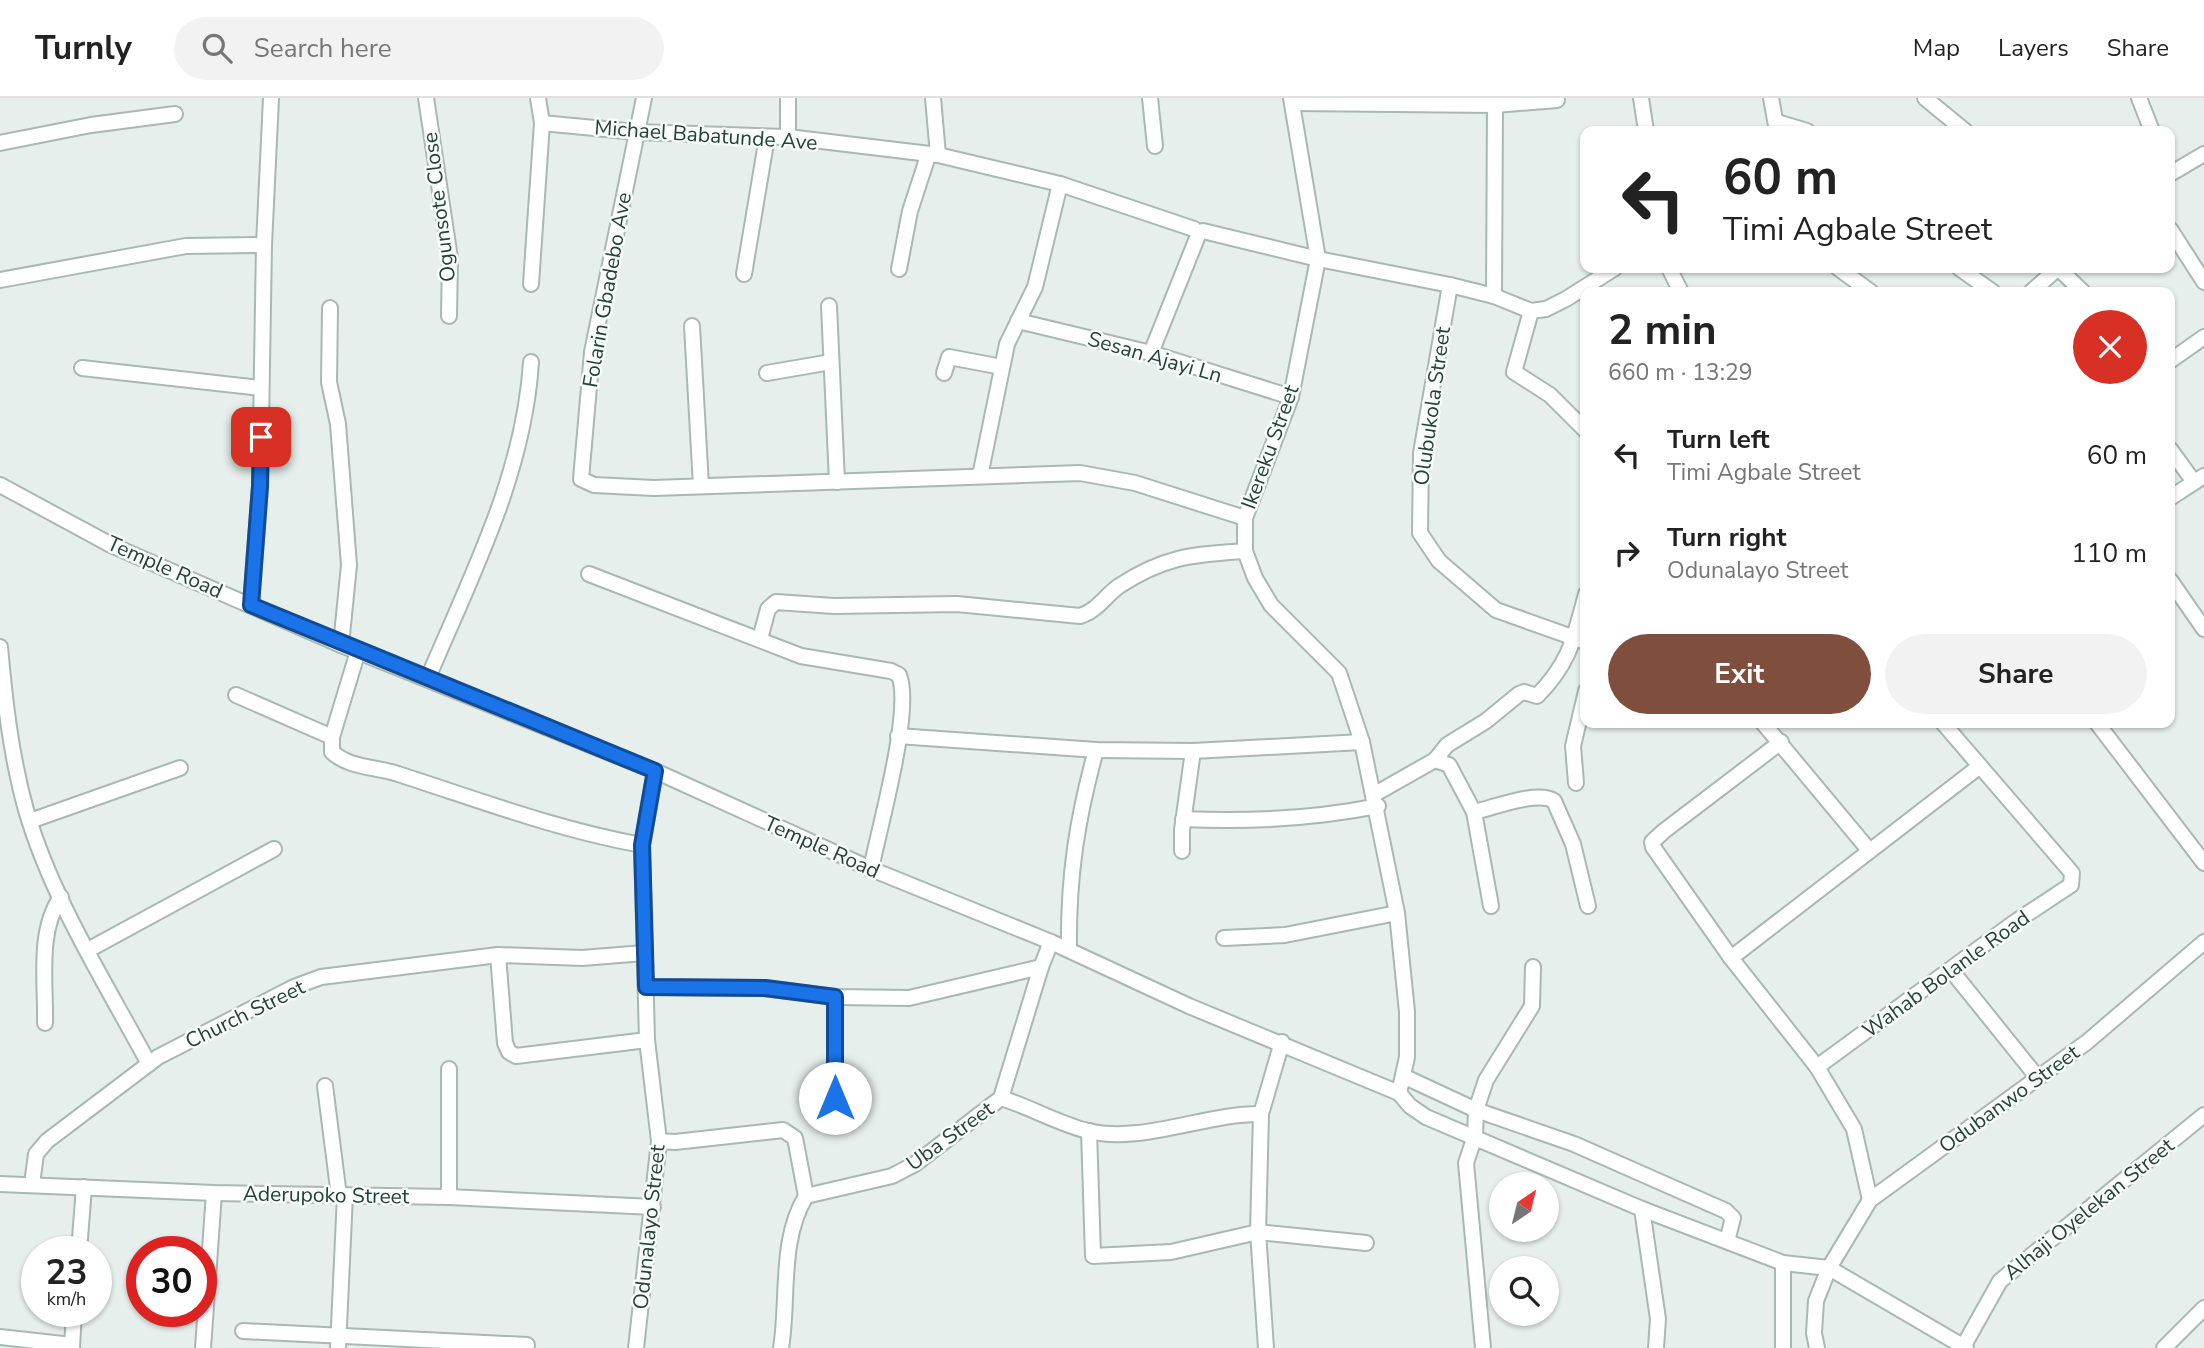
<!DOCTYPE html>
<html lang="en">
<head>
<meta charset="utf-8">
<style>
	:root { --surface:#fff; --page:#f2f2f2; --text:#222; --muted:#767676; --line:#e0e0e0; --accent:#804e3d }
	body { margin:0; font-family:"Nunito Sans",sans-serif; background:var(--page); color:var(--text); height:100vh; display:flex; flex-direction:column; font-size:26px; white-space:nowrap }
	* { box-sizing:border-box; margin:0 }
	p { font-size:23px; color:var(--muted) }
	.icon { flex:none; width:38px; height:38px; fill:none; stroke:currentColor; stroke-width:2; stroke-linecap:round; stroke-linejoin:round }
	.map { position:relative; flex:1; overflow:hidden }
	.drawer { position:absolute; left:1580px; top:189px; width:595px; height:441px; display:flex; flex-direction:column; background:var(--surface); border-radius:14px; box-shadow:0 2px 5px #0004 }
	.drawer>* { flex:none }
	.top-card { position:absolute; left:1580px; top:28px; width:595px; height:147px; border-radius:14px; box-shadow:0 2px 5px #0004; background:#fff; color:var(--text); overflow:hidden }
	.needle { width:46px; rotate:35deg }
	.buttons { position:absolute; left:1489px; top:1074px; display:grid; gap:14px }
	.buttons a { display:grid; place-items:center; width:70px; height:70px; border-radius:50%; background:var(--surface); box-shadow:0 2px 5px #0004; font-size:35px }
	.speed { position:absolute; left:21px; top:1138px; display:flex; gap:14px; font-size:35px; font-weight:700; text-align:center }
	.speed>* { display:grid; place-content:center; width:91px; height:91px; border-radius:50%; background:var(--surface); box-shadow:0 2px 5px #0004; line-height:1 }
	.speed small { font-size:18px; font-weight:400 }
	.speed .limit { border:10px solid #d22; background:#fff; color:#111 }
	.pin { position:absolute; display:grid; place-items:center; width:60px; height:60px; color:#fff; margin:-30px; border-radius:14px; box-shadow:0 4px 10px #0006 }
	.me { position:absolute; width:77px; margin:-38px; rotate:0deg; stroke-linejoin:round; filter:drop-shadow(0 0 5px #0008) }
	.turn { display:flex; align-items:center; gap:24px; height:147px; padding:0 28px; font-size:32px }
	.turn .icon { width:91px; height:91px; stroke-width:2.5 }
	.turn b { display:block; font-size:49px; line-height:60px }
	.round { display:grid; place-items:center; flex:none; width:74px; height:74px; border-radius:37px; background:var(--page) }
	.overview { display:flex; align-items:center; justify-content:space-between; height:119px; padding:0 28px }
	h1 { font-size:42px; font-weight:700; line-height:52px }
	.button { display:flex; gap:14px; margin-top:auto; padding:14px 28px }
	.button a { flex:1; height:80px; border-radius:42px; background:var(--accent); color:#fff; font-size:28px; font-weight:700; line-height:80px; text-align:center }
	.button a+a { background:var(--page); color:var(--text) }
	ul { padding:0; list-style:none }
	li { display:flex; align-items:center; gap:21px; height:98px; padding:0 28px }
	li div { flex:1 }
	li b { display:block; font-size:26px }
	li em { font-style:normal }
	header { display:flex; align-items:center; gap:42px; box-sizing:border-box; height:98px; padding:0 35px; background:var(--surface); border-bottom:2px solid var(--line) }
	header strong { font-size:33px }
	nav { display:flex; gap:38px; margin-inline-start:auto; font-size:24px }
	.search { width:490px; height:63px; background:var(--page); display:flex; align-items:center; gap:18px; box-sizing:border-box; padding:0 24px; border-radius:38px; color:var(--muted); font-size:26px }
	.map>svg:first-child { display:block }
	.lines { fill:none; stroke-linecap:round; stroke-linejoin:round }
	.minor-casing { stroke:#a8b8b2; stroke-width:18 }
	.minor { stroke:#fff; stroke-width:14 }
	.route-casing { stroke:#114b97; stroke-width:18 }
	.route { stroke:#1a73e8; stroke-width:12 }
	.labels { text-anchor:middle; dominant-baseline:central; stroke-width:5; stroke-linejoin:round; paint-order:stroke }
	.street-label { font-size:21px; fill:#24423a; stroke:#f7fbf9 }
</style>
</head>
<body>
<header>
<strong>Turnly</strong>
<div class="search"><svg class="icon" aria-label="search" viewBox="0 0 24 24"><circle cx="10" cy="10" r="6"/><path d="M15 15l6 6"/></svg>Search here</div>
<nav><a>Map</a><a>Layers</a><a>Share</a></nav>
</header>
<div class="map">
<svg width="2204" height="1250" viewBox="0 0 2204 1250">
	<rect width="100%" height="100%" fill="#e6efeb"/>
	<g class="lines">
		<g class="minor-casing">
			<g id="minor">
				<polyline points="426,0 450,160 449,218"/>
				<polyline points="644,0 592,254 581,381 594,387 654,390 1080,375 1135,385 1245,420"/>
				<polyline points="788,0 788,39"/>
				<polyline points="933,0 938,57"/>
				<polyline points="1150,0 1155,48"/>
				<polyline points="1291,0 1318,161 1291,299 1245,420 1245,453 1255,480 1271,507 1339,575 1362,644 1397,815 1407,914 1407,959 1399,995"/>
				<polyline points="1641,0 1646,33"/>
				<polyline points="1771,0 1777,33"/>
				<polyline points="1925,0 1965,33"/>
				<polyline points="2139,0 2152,33"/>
				<polyline points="1292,5 1495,7 1557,2"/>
				<polyline points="1777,24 1807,33"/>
				<polyline points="542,25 636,34 788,39 938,57 1060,86 1194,131"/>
				<polyline points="0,45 91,27 175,16"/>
				<polyline points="2170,76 2204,56"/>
				<polyline points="2170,131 2204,184"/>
				<polyline points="1203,133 1318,161 1450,187 1494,198 1531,213 1546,211 1566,201 1615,170"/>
				<polyline points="1669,170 1681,194"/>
				<polyline points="1838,170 1871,194"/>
				<polyline points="1959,170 1993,194"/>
				<polyline points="899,171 910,113 928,58"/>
				<polyline points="744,176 767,39"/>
				<polyline points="0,182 186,148 264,147"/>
				<polyline points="531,186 542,25 538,0"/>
				<polyline points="1450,187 1421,355 1420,435 1439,463 1496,512 1586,544"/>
				<polyline points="2031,194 2058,170 2083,194"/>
				<polyline points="1494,198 1495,7"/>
				<polyline points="829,208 837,384"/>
				<polyline points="330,210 329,284 338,326 349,467 341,547"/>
				<polyline points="1531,213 1514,274 1550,297 1586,333"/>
				<polyline points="1018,223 1151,255 1291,299"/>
				<polyline points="692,228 701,388"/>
				<polyline points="1151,255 1197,140"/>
				<polyline points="2170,263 2204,239"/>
				<polyline points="82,270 261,290"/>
				<polyline points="767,275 831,264"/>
				<polyline points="944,275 949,259 1002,269"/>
				<polyline points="2170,351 2194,384"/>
				<polyline points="980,378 1007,246 1035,189 1060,86"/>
				<polyline points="0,387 111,447 341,547 655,673 871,771 1051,844 1189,908 1399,995 1410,1008 1426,1019 1642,1111 1783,1165 1829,1170 1966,1250"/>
				<polyline points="2170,400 2204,378"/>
				<path d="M589 476 801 558 891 573 899 577C913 612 879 730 871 771"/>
				<polyline points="2170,482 2204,531"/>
				<polyline points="251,507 260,388 264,147 271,0"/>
				<path d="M760 541 768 511 776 504 834 508 957 506 1080 518C1097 513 1105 498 1119 488 1165 458 1191 457 1245 453"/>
				<path d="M0 549C5 604 11 658 26 712 52 801 105 884 149 966"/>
				<path d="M358 553 332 639V654C351 671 375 668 398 676 479 702 558 732 642 747"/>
				<path d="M428 580C471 478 524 377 531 264"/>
				<polyline points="236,597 332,639"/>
				<polyline points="1763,625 1868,751"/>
				<polyline points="2097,625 2204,765"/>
				<polyline points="898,638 1096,652 1193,653 1362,644"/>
				<polyline points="1781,644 1664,733 1652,744 1653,749 1731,860 1817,969 1854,1031 1870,1102"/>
				<path d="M1435 662 1447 647 1486 623 1519 596 1524 594 1537 598C1570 565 1574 540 1586 496"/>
				<polyline points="1576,685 1573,648 1586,593"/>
				<polyline points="1375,696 1435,662 1449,667 1474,714 1491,808"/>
				<path d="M1474 714C1493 710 1538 692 1554 703L1573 746 1588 808"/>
				<path d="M1183 721C1248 724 1313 721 1378 708"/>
				<polyline points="30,723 180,670"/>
				<polyline points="1182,753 1182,732 1193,653"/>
				<polyline points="1224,840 1285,837 1397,815"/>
				<path d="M1069 851C1068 779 1077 721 1096 652"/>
				<polyline points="88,852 274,751"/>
				<polyline points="498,857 505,945 509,954 516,958 647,942"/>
				<polyline points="1731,860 1980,668"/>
				<polyline points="1951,872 2038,980"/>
				<polyline points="646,889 765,890 835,899 909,900 1041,869 1051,844"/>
				<polyline points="835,899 835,1000"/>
				<path d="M45 925C46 885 37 833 61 799"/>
				<polyline points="1817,969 2015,824 2071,787 2072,775 1943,625"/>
				<polyline points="449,971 449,1099"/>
				<polyline points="1403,978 1476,1012 1574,1046 1726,1113 1733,1120 1727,1143"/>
				<polyline points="325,988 339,1098"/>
				<path d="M1001 1000C1030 1009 1059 1026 1088 1033 1143 1046 1206 1015 1261 1016"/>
				<polyline points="1089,1033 1093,1158 1171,1154 1258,1134 1366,1145"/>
				<path d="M659 1043 675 1044 783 1032 795 1040 806 1098C779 1142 789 1201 781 1250"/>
				<polyline points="0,1086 214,1095 449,1099 653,1109"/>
				<polyline points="32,1086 36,1056 47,1043 158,959 294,889 321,879 498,857 582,860 644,855"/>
				<polyline points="806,1098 892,1078 915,1066 1001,1000 1041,869"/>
				<polyline points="1642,1111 1658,1221 1656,1250"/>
				<polyline points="79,1153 84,1089"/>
				<polyline points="243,1233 527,1247"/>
				<polyline points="0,1239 72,1247"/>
				<polyline points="1963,1249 2000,1183 2204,1017"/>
				<polyline points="72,1250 74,1213"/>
				<polyline points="203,1250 214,1095"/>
				<polyline points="338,1250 345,1097"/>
				<polyline points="636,1250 659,1043 647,942 642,747 655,673"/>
				<polyline points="1266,1250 1258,1134 1261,1016 1282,944"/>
				<polyline points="1483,1250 1466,1065 1475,1038 1476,1012 1486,982 1532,908 1533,869"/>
				<polyline points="1783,1250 1783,1165"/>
				<polyline points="1817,1250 1814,1235 1816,1203 1829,1170 1870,1102 2087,944 2204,844"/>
				<polyline points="2164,1250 2204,1210"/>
			</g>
		</g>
		<use href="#minor" class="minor"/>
	</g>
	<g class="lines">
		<g class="route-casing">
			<polyline id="route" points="261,339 260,388 251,507 655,673 642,747 646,889 765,890 835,899 835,1000"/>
		</g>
		<use href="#route" class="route"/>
	</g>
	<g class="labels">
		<g class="street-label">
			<text transform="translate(706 37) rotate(4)">Michael Babatunde Ave</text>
			<text transform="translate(439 109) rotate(-97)">Ogunsote Close</text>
			<text transform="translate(607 192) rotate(-80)">Folarin Gbadebo Ave</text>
			<text transform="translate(1155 259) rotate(16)">Sesan Ajayi Ln</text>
			<text transform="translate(1432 308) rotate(-82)">Olubukola Street</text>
			<text transform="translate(1270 349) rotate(-70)">Ikereku Street</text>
			<text transform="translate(165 469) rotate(24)">Temple Road</text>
			<text transform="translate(822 749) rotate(24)">Temple Road</text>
			<text transform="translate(1946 876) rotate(-36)">Wahab Bolanle Road</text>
			<text transform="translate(245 916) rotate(-26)">Church Street</text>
			<text transform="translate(2009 1001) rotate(-36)">Odubanwo Street</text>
			<text transform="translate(950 1038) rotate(-36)">Uba Street</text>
			<text transform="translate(326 1097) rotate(1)">Aderupoko Street</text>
			<text transform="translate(2089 1111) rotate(-39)">Alhaji Oyelekan Street</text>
			<text transform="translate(649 1129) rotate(-84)">Odunalayo Street</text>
		</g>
	</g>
</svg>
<div class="buttons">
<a><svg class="needle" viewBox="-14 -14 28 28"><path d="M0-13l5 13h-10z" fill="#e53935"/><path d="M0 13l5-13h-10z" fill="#767676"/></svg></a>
<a><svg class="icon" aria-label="search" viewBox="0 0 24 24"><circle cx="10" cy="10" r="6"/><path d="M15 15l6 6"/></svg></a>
</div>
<div class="speed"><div>23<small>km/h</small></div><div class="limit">30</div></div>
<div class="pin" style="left:261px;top:339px;background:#d93025"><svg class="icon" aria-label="arrive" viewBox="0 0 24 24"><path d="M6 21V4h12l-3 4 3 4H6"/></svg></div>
<svg class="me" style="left:835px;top:1000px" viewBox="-20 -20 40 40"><circle r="19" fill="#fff"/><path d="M0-13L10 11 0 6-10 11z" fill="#1a73e8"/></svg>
<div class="top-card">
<div class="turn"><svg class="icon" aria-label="left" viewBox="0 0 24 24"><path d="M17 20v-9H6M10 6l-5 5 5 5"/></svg><div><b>60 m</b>Timi Agbale Street</div></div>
</div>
<section class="drawer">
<div class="overview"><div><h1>2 min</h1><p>660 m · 13:29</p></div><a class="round" style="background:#d93025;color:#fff"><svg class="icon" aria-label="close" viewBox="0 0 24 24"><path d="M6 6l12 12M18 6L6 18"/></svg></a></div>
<ul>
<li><svg class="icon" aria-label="left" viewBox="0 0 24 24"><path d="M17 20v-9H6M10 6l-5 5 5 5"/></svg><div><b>Turn left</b><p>Timi Agbale Street</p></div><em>60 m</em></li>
<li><svg class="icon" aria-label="right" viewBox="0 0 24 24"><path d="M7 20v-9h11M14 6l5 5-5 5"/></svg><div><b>Turn right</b><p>Odunalayo Street</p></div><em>110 m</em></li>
</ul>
<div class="button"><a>Exit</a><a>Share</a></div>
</section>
</div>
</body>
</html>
